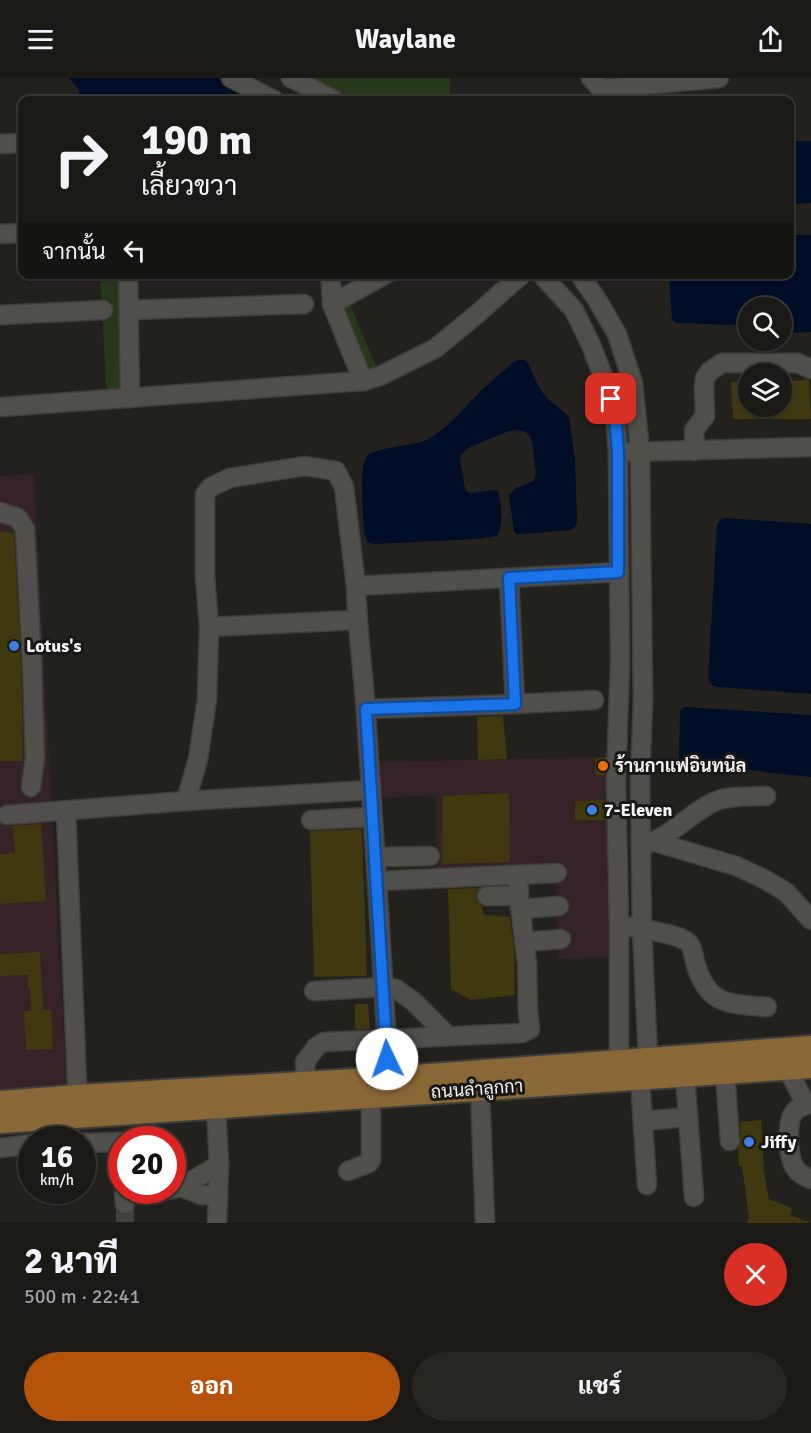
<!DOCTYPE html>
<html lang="th">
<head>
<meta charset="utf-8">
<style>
	:root { --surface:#1a1916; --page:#272623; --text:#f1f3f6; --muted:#9fa0a1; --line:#383835; --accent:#b45309 }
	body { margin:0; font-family:Signika,Sarabun,sans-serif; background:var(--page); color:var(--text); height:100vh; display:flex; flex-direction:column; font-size:22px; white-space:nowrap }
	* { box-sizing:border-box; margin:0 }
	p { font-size:20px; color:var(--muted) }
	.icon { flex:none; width:33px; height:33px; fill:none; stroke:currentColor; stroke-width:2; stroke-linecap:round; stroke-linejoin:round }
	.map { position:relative; height:1145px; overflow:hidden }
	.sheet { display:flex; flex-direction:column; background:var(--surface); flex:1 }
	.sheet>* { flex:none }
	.guide { position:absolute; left:18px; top:18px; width:776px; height:183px; border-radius:12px; box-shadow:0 2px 4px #0004,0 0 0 2px var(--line); background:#1a1916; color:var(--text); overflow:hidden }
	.buttons { position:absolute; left:738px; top:219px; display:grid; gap:12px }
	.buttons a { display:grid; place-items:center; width:54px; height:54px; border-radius:50%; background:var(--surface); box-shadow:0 2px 4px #0004,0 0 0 2px var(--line); font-size:30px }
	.speed { position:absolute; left:18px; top:1048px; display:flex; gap:12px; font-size:30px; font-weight:700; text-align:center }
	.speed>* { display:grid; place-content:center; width:78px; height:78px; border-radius:50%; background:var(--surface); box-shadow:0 2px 4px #0004,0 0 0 2px var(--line); line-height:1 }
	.speed small { font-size:15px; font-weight:400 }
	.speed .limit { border:9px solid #d22; background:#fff; color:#111 }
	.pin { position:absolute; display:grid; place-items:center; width:51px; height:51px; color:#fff; margin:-26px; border-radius:12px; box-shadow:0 3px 9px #0006 }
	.me { position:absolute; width:66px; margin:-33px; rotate:357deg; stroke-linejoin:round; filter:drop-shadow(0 0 4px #0008) }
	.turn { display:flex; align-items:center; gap:21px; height:126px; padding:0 24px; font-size:27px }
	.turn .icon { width:78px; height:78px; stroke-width:2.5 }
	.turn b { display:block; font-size:42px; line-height:51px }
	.then { display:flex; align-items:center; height:57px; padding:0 24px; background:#0003; gap:12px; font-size:22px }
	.round { display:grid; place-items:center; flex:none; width:63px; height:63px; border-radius:32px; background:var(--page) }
	.summary { display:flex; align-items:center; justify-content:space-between; height:102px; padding:0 24px }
	h1 { font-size:36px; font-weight:800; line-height:45px }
	.primary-button { display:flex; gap:12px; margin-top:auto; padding:12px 24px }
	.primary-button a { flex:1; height:69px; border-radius:36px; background:var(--accent); color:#fff; font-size:24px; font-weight:800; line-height:69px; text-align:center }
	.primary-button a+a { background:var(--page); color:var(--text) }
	header { display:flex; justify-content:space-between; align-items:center; height:78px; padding:0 24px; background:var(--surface); font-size:27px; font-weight:800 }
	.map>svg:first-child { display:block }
	.commercial { fill:#352227 }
	.green { fill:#263819 }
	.water { fill:#000d26 }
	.building { fill:#40380e }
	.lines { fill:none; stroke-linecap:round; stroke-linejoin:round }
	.minor-tunnel { stroke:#42413e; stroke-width:18; stroke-dasharray:18 9; stroke-linecap:butt }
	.minor-casing { stroke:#3e3e3b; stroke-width:21 }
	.major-casing { stroke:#3e3e3b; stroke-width:26 }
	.minor { stroke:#504f4b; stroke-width:18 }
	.major { stroke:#8a6737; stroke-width:22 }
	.route-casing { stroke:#114b97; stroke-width:15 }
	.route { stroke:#1a73e8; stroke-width:10 }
	.shop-dot { fill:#3f7fe0; stroke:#191815; stroke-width:2 }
	.food-dot { fill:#e8710a; stroke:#191815; stroke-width:2 }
	.labels { text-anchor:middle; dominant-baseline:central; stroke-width:6; stroke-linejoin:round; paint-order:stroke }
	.poi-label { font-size:18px; font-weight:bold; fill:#f5f4f2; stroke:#191815; text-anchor:start }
	.street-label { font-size:18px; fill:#f5f4f2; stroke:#191815 }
</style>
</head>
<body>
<header><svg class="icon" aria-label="menu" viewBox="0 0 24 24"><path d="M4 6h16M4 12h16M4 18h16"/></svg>Waylane<svg class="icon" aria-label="share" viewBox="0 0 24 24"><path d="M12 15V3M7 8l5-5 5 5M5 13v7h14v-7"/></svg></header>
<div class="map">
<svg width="811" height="1145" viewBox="0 0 811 1145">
	<rect width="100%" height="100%" fill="#22211e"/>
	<g class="commercial">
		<polygon points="34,396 66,1000 63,1009 0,1017 0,398"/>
		<polygon points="611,679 619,879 559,881 555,786 437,793 436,717 382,720 380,707 380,684"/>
	</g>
	<g class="green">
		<polygon points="301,0 450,0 450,22 343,22"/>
		<polygon points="100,197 127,197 130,320 107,321"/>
		<polygon points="318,197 336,197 347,219 380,298 363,303"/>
	</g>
	<g class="water">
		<polygon points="69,0 219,0 265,22 80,22 79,12"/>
		<polygon points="789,63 811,63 811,125 789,126"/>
		<polygon points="789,157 811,157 811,254 782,255 782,230 748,230 748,255 742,255 740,247 676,245 672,241 669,197 789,196"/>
		<path d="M519 282H524L528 285C534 299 539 313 550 323 557 329 564 332 569 340L575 382 577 439C577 445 577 449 571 452L520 456H517L514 453 509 417 516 410 534 403 536 395 532 363 529 357 525 354 519 352 509 353 470 369 461 376 460 382 465 411 467 414 471 415 495 412 498 413C501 426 504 446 497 458L476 461 374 466 368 464 364 455C364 439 358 390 367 378 372 370 411 368 424 363 448 352 464 329 483 311 493 302 503 293 514 284Z"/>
		<polygon points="725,440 811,446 811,616 718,609 712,607 708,600 717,447 720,442"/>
		<polygon points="685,629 811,637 811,699 683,685 680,683 679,680 680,634 682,630"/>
	</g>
	<g class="building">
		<polygon points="809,302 811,341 733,341 731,304 748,303 748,328 782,328 782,303"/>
		<polygon points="0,454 14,455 21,586 23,683 0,683"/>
		<polygon points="503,638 507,681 478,682 477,639"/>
		<polygon points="606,679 605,697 595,697 595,680"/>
		<polygon points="509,715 510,784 442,786 443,718"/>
		<polygon points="605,722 606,742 575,742 575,723"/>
		<polygon points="41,746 46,823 0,826 0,776 15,775 13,748"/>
		<polygon points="362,751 367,898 314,899 310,753"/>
		<polygon points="480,810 477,813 476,819 478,824 482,828 484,837 510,839 514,871 515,917 471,922 451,911 448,811"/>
		<polygon points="40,874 43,932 51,932 53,971 26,972 24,933 31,933 30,910 28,910 28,897 0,898 0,876"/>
		<polygon points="355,926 368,926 370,951 355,951"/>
		<polygon points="761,1042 764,1094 769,1121 792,1130 790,1137 809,1144 808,1145 747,1145 749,1139 742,1088 739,1088 738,1071 740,1067 741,1062 740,1044"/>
	</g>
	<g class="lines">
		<polyline class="minor-tunnel" points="125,1126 125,1145"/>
		<g class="minor-casing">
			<g id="minor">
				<polyline points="231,0 274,22"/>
				<polyline points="291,0 334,22"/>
				<polyline points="591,0 601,11 719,0"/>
				<polyline points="0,66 22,65"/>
				<polyline points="0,156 22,155"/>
				<polyline points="128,196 130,320"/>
				<polyline points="541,196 574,232 591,267 606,306 615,336 618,375 620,584 616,704 619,847 619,983"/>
				<polyline points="579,196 596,220 617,256 633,305 640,373 643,623 640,704 642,851 648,981"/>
				<polyline points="332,226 386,196"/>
				<polyline points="129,232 304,226"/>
				<polyline points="0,237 103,232"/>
				<polyline points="363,303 380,298 436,270 477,236 520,198"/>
				<polyline points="0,329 363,303 332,226 331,205 329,196"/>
				<polyline points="695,373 694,352 705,338 704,309 705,300 710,293 722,285 798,285 811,291"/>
				<polyline points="630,374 811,369"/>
				<polyline points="0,434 18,440 25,451 32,586 35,680 31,709"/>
				<polyline points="209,549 357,542"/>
				<polyline points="515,626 594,622"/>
				<polyline points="366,631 515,626 509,500"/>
				<polyline points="186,723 198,681 207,621 209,549 205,498 205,416 211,409 230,400 305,388 336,393 344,409 356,508"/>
				<polyline points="66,733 78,1031"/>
				<polyline points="7,737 186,723 370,712"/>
				<polyline points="311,742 372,739"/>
				<polyline points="655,764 736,788 764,801 786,814 811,842"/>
				<path d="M646 766C669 760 691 734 714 724 730 717 749 719 766 718"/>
				<polyline points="375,779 430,778"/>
				<polyline points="377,803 557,795"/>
				<polyline points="487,818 519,818"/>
				<polyline points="520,831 559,828"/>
				<path d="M631 849C645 852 675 855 686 863 693 868 693 875 695 884 707 927 728 926 767 929"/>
				<polyline points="524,864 561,861"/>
				<polyline points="314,913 383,909 396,911 414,924 448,958"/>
				<path d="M787 990 806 1027C802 1029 797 1030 794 1034 786 1044 788 1080 795 1090 799 1096 805 1099 811 1101"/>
				<polyline points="725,995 730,1063"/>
				<polyline points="685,998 694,1119"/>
				<path d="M389 1000C382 878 374 757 366 635 363 592 357 550 356 508L619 494"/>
				<polyline points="640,1001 647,1107"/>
				<polyline points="306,1005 305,984 317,968 324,964 522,955 530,951 528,934 527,886 519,818 518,797"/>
				<polyline points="480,1011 485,1145"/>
				<polyline points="643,1043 688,1039"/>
				<polyline points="82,1065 122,1064"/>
				<polyline points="0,1070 32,1066"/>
				<polyline points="348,1093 369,1085 371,1082 371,1019"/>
				<polyline points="181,1109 201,1117 218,1117"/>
				<polyline points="172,1111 181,1109 219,1087 216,1029"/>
				<polyline points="124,1113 125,1126"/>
				<polyline points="153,1116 165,1113"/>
				<polyline points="217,1145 219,1087"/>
			</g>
		</g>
		<g class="major-casing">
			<g id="major">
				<polyline points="0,1024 78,1018 389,1000 811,969"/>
				<polyline points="0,1044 811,989"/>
			</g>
		</g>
		<use href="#minor" class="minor"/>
		<use href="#major" class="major"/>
	</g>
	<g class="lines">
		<g class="route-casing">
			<polyline id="route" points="387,981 366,631 515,626 509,500 618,494 618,375 615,336 611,321"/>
		</g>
		<use href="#route" class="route"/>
	</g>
	<g class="shop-dot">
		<circle cx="14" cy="568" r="6"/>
		<circle cx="592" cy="732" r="6"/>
		<circle cx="749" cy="1064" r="6"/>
	</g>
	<circle class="food-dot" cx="603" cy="688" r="6"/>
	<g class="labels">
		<g class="poi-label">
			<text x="26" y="568">Lotus's</text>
			<text x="615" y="688">ร้านกาแฟอินทนิล</text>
			<text x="604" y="732">7-Eleven</text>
			<text x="761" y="1064">Jiffy</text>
		</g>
		<g class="street-label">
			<text transform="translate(477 1011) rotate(-4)">ถนนลำลูกกา</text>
		</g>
	</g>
</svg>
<div class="buttons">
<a><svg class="icon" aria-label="search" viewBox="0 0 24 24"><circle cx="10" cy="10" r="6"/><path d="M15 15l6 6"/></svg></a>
<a><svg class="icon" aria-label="layers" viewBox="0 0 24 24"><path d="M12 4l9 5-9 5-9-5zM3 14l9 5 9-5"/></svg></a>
</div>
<div class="speed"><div>16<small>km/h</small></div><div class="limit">20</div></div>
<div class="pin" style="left:611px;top:321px;background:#d93025"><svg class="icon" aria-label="arrive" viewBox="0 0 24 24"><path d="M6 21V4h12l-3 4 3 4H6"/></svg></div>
<svg class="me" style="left:387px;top:981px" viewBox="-20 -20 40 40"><circle r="19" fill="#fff"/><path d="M0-13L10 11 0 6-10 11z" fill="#1a73e8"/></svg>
<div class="guide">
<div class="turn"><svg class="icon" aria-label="right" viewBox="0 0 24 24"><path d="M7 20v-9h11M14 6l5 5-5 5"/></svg><div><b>190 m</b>เลี้ยวขวา</div></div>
<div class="then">จากนั้น<svg class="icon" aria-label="left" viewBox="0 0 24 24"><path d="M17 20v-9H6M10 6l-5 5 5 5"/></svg></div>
</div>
</div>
<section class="sheet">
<div class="summary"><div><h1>2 นาที</h1><p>500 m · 22:41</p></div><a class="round" style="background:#d93025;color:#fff"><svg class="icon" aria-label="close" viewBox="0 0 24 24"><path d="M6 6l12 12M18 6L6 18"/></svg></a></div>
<div class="primary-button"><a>ออก</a><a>แชร์</a></div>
</section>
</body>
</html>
